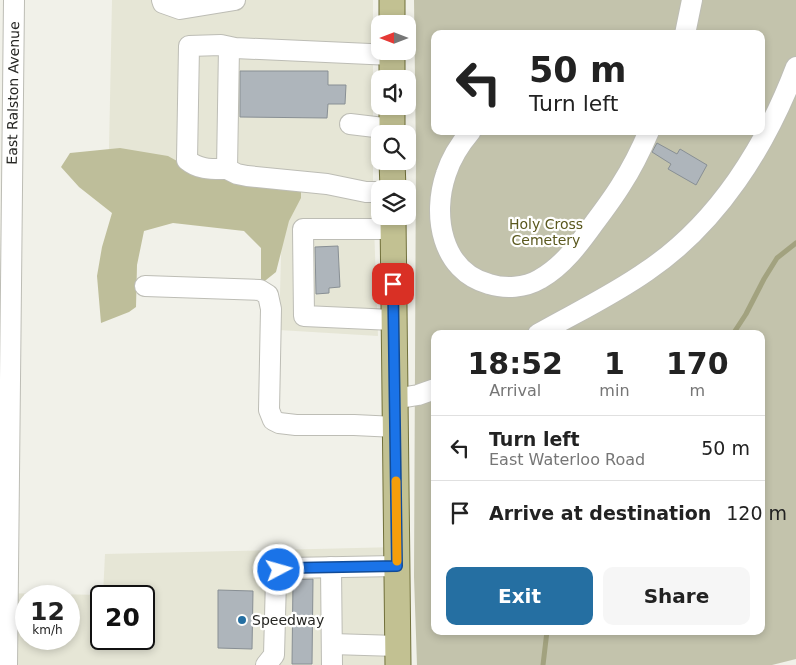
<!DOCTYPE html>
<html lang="en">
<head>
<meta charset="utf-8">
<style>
	:root { --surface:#fff; --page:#f6f6f6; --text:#222; --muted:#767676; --line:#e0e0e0; --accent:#256fa2 }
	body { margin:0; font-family:"DejaVu Sans",sans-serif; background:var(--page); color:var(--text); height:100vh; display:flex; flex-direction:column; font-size:19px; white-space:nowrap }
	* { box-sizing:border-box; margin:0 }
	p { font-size:16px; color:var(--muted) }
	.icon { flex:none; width:28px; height:28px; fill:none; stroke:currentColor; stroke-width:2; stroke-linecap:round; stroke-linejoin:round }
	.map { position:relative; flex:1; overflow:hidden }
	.drawer { position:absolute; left:431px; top:330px; width:334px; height:305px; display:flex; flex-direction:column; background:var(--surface); border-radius:10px; box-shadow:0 2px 8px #0003 }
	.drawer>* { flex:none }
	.guide { position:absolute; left:431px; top:30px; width:334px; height:105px; border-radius:10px; box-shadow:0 2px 8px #0003; background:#fff; color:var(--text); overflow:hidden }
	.needle { width:32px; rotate:270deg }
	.fabs { position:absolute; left:371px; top:15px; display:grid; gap:10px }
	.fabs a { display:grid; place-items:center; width:45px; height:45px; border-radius:10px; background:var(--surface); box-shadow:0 2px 8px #0003; font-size:25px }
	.speed { position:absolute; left:15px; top:585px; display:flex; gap:10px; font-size:25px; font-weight:700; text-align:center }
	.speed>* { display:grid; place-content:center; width:65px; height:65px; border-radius:50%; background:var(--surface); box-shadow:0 2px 8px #0003; line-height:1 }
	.speed small { font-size:12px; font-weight:400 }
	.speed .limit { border:2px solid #111; border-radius:8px; background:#fff; color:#111 }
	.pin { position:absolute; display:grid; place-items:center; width:42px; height:42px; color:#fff; margin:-21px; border-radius:10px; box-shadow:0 2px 8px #0006 }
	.me { position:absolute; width:55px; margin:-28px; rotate:84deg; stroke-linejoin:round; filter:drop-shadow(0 0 4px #0008) }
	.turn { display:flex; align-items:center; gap:18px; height:105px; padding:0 15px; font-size:22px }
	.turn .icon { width:65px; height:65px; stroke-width:2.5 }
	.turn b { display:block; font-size:35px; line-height:42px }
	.eta { display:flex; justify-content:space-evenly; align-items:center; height:85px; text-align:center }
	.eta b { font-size:30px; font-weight:700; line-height:35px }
	.action { display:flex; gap:10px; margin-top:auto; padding:10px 15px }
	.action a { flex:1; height:58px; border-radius:10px; background:var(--accent); color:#fff; font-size:20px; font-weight:700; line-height:58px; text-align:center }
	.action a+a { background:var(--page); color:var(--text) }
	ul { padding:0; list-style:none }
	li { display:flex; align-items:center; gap:15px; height:65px; padding:0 15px; border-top:1px solid var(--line) }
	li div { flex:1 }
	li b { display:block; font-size:19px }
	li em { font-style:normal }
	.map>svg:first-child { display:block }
	.built { fill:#e6e6d6; fill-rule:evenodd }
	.green { fill:#c3c3ac; fill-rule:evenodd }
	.forest { fill:#bebe9a }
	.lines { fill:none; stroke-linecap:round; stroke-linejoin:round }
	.stream { stroke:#a2a27f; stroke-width:5 }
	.building { fill:#aeb5bb; stroke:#888f94 }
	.minor-casing { stroke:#bdbdb5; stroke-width:22 }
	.major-casing { stroke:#71703b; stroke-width:27 }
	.minor { stroke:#fff; stroke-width:20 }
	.major { stroke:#c2c192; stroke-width:25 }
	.route-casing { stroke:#114b97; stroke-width:12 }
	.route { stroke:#1a73e8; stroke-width:9 }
	.slow { stroke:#f59e0b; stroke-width:9 }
	.poi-dot { fill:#256fa2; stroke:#fffffe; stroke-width:2 }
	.labels { text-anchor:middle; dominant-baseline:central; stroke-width:4.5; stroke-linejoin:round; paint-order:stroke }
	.street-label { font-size:14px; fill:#252522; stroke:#fffffe }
	.park-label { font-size:14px; fill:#5a581e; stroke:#fffffe }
	.poi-label { font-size:14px; fill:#252522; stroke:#fffffe; text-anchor:start }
</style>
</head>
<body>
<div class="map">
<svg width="796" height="665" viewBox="0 0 796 665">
	<rect width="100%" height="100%" fill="#f1f1e9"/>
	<g class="built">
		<polygon points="112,0 373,0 373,199 378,336 279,330 282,221 236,182 202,175 109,149"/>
		<path d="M397 547 398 665H0V593L103 595 105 554ZM26 596H69V639H26ZM101 596H144V639H101Z"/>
	</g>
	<path class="green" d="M414 0H796V659L772 665H417L414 577 416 156ZM435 34H761V131H435ZM435 334H761V631H435Z"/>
	<polygon class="forest" points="120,148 168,156 202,175 235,182 301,184 301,198 289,221 276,272 261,284 261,248 244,231 173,223 144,231 137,265 136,307 129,312 101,323 97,276 102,247 112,213 79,187 61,167 70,153"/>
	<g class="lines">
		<g class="stream">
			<polyline points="733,334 746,314 764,279 777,258 796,243"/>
			<polyline points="543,665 547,631"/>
		</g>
	</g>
	<g class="building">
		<polygon points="240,71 328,71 328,85 346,85 345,104 328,104 327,118 240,117"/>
		<polygon points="657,143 677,154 680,149 707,165 696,185 668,169 671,164 652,152"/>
		<polygon points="338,246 340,287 329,288 329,293 316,294 315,247"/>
		<polygon points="313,579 312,664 292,664 293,580"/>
		<polygon points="218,590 253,591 252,649 218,648"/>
	</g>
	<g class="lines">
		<g class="minor-casing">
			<g id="minor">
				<polyline points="162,0 163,3 180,9 235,0"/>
				<polyline points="685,34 692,0"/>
				<path d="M229 47 227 169C212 169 199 170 187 160L189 46 221 45 235 48 392 55"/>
				<polyline points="350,124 392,129"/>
				<path d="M471 131C460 144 451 158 446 174 432 215 441 271 489 284 505 289 525 288 540 279 563 266 580 243 595 222 604 210 613 198 621 185 632 168 641 150 649 131"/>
				<polyline points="227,169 237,174 247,176 327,184 366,192 380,192"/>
				<polyline points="393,229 303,229 304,316 393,320"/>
				<polyline points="145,286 260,290 268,295 271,309 269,410 273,420 279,423 296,425 354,425 396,427"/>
				<path d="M538 334C575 313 613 295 647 271 718 223 766 146 796 67"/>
				<polyline points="394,399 418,395 435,389"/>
				<polyline points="331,567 332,665"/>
				<polyline points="332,644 397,646"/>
				<polyline points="7,665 14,0"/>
				<polyline points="266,665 274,655 276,579 279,570 288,568 397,566"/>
			</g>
		</g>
		<g class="major-casing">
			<g id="major">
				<polyline points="392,0 392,24"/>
				<polyline points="392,51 392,79"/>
				<polyline points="392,106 392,134"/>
				<polyline points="392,161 393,189"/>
				<polyline points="393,216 398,665"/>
			</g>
		</g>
		<use href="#minor" class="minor"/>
		<use href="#major" class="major"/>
	</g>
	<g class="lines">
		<g class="route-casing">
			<polyline id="route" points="279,570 288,568 397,566 393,284"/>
		</g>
		<use href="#route" class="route"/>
		<polyline class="slow" points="396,481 397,561"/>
	</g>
	<circle class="poi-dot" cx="242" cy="620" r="5"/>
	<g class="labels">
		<g class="street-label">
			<text transform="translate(13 93) rotate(-89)">East Ralston Avenue</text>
		</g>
		<g class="park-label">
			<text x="546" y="224">Holy Cross<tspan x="546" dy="16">Cemetery</tspan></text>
		</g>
		<g class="poi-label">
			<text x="252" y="620">Speedway</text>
		</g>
	</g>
</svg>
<div class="fabs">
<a><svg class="needle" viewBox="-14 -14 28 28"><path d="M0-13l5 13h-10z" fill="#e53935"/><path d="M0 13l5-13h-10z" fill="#767676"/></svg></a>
<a><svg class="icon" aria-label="sound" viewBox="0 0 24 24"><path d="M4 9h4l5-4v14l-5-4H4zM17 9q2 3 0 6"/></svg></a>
<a><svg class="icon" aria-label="search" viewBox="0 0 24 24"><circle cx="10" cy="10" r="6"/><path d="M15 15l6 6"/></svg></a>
<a><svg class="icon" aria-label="layers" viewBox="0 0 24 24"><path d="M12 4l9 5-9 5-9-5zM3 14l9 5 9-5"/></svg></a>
</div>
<div class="speed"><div>12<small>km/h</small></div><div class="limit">20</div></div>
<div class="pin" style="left:393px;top:284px;background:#d93025"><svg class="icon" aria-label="arrive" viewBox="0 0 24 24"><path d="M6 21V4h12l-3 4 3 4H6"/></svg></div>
<svg class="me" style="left:279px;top:570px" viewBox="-20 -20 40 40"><circle r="17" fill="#1a73e8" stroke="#fff" stroke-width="3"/><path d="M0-11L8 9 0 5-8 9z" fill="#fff"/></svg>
<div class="guide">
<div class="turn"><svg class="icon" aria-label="left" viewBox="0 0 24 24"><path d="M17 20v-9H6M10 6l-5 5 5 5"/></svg><div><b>50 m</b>Turn left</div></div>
</div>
<section class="drawer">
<div class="eta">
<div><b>18:52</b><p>Arrival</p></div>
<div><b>1</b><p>min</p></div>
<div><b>170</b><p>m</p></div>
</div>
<ul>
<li><svg class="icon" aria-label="left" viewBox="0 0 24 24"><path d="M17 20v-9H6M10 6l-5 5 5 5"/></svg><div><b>Turn left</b><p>East Waterloo Road</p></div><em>50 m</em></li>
<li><svg class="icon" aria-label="arrive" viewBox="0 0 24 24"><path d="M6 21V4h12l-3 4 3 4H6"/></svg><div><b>Arrive at destination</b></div><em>120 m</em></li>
</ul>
<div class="action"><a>Exit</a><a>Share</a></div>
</section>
</div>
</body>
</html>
